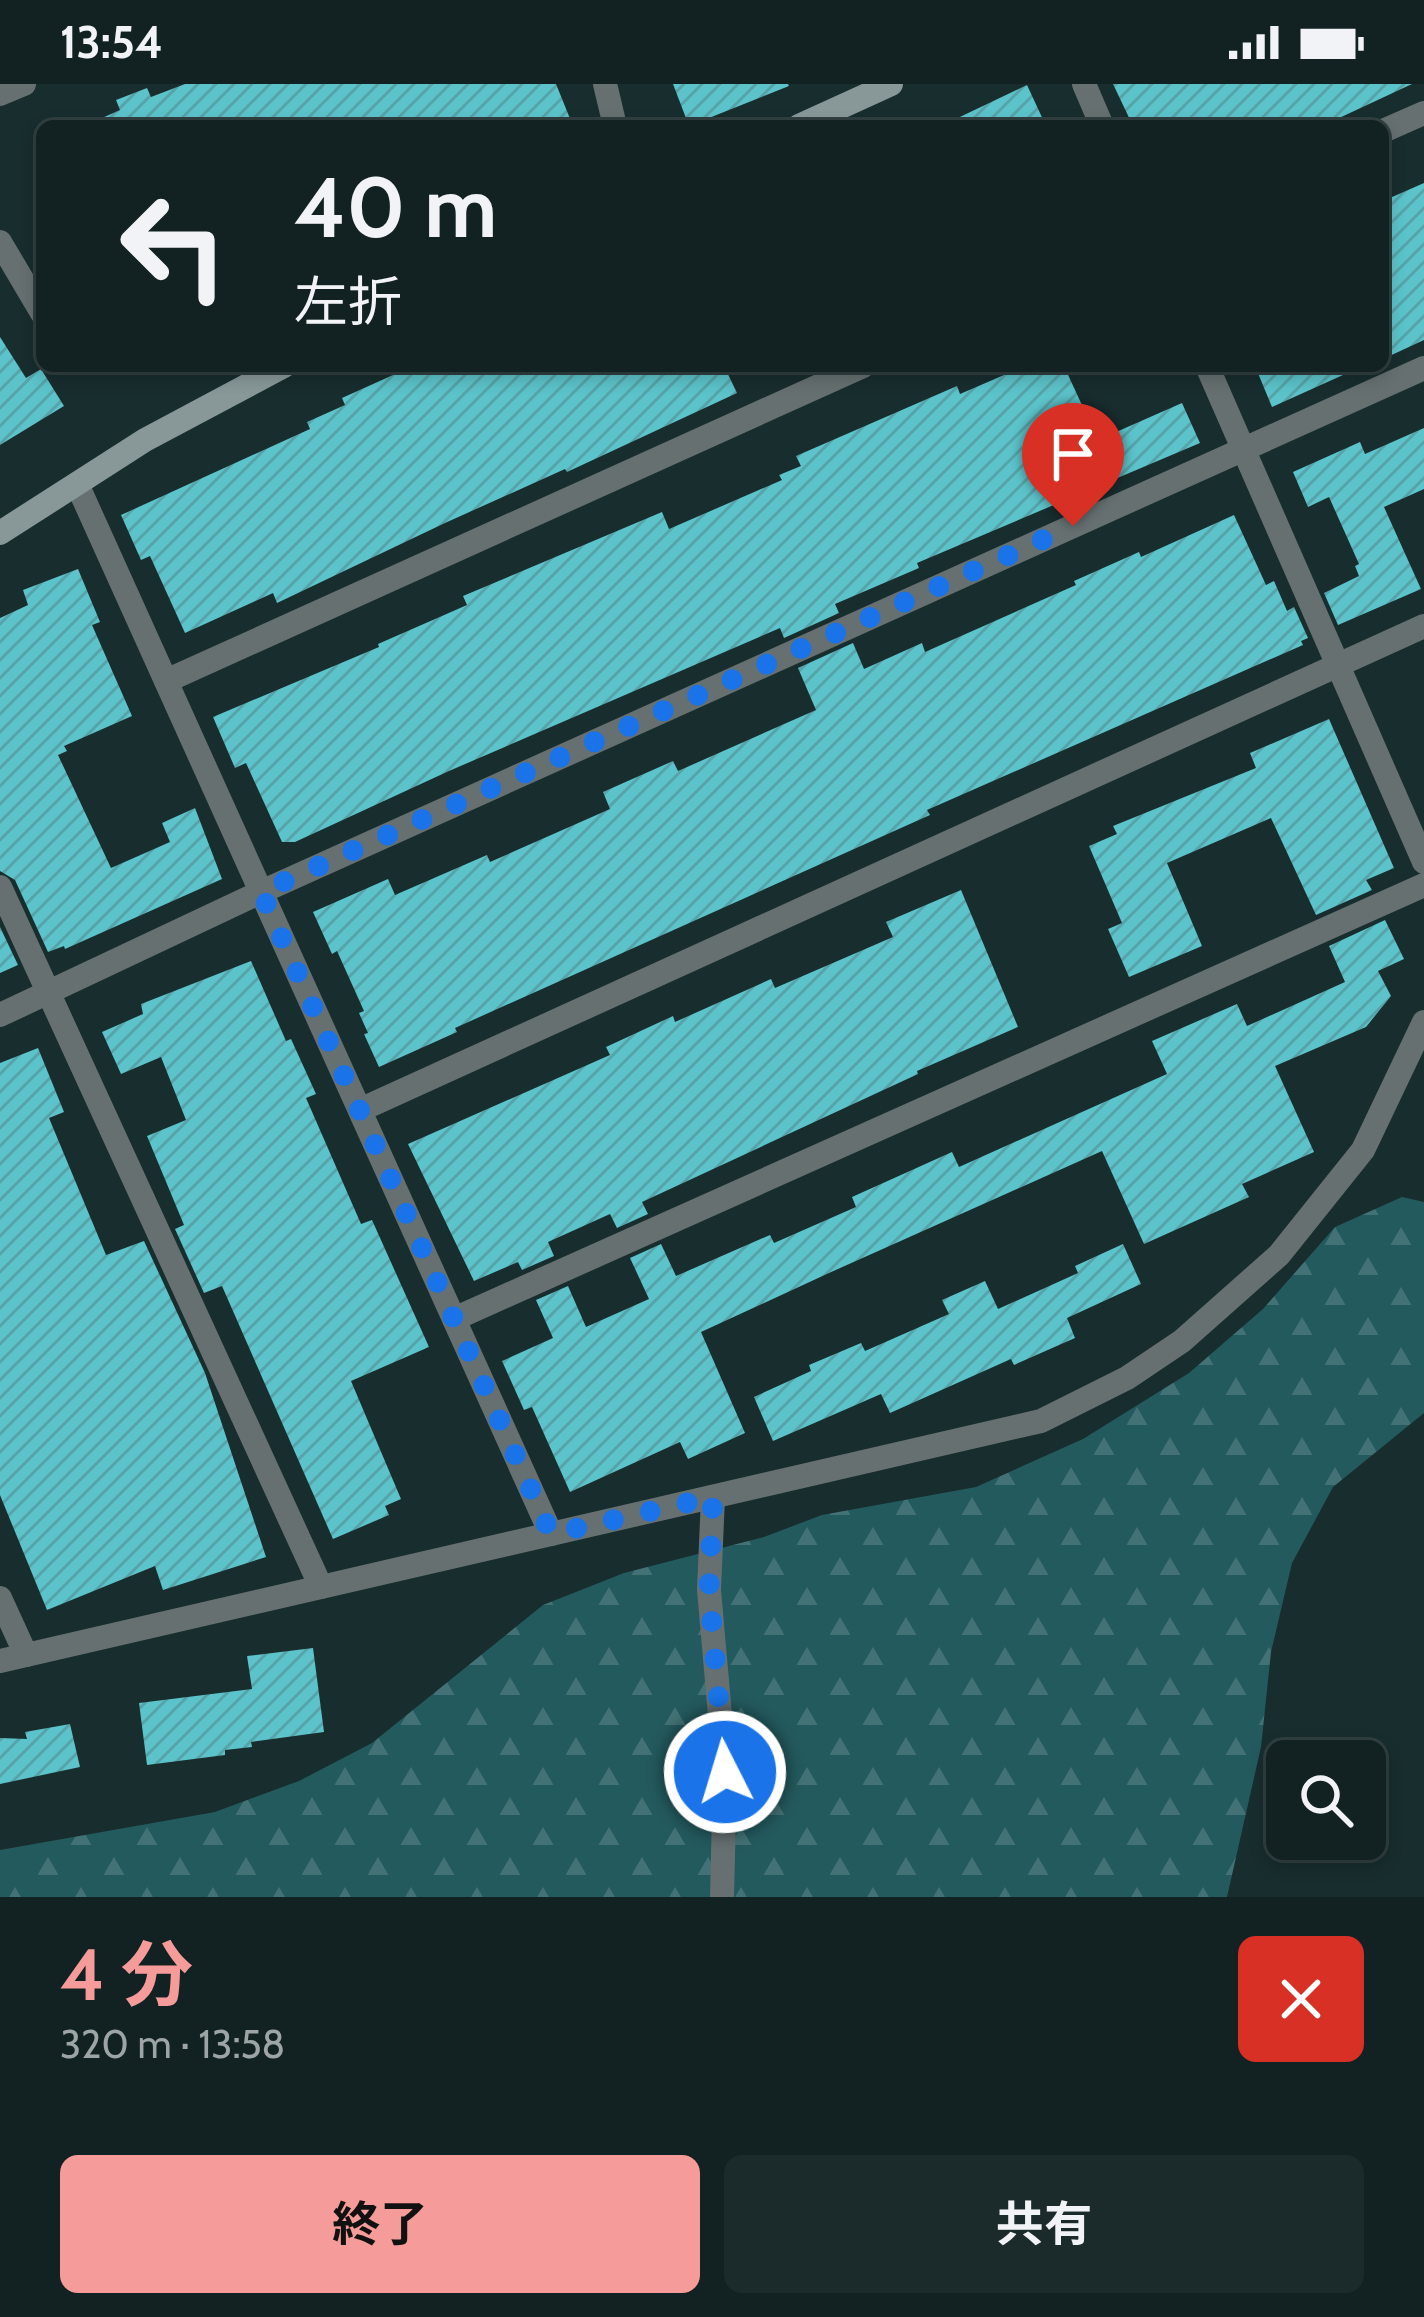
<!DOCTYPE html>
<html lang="ja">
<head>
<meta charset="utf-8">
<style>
	:root { --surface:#122222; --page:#1b2a2a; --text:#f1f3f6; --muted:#9ca4a5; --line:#313f40; --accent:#f59b99 }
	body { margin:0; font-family:Cabin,"Noto Sans JP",sans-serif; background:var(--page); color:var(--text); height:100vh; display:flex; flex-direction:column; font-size:45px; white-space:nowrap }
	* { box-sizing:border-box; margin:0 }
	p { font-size:39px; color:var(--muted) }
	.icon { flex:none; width:66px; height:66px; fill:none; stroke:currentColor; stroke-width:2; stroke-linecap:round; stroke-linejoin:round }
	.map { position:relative; height:1813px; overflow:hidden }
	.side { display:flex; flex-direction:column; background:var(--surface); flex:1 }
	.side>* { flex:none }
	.guide { position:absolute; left:36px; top:36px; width:1353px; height:252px; border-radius:18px; box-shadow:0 6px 18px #0003,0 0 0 3px var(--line); background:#122222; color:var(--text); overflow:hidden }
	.fabs { position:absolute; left:1266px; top:1656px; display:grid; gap:24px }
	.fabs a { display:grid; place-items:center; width:120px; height:120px; border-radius:18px; background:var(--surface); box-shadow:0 6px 18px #0003,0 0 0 3px var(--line); font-size:60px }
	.pin { position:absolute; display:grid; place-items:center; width:102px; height:102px; color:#fff; margin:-123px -51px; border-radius:50% 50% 50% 0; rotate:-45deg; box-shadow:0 0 12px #0007 }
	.pin .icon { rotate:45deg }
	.me { position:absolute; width:132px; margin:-66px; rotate:355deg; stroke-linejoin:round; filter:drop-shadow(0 0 9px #0008) }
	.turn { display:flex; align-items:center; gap:42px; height:252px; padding:0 60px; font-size:54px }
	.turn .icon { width:156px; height:156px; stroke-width:2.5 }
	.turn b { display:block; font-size:84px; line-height:102px }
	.round { display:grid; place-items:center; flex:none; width:126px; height:126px; border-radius:18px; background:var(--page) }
	.overview { display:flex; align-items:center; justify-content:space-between; height:204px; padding:0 60px }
	h1 { font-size:72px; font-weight:700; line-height:90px; color:var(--accent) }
	.primary-button { display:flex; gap:24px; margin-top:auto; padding:24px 60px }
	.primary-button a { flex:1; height:138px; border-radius:18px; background:var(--accent); color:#111; font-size:48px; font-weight:700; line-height:138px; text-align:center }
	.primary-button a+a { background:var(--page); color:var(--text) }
	.status { display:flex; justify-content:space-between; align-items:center; height:84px; padding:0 60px; background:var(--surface); direction:ltr }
	.status svg { height:33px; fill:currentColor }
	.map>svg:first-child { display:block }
	.forest { fill:url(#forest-firs) }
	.building { fill:url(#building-hatch) }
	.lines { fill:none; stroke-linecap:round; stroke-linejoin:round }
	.street { stroke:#667070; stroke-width:24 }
	.secondary { stroke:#889899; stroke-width:24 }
	.route { stroke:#1a73e8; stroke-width:21; stroke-dasharray:0 37.8 }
</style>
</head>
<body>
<div class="status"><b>13:54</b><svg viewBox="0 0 49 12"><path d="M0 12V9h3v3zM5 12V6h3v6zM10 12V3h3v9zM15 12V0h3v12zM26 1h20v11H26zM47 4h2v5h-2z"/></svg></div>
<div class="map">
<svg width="1424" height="1813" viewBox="0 0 1424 1813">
	<defs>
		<pattern id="forest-firs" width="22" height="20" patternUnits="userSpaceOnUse" patternTransform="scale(3)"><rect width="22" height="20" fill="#235a5e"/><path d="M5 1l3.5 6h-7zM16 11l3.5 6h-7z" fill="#427275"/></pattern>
		<pattern id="building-hatch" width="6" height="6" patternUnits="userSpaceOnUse" patternTransform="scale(3)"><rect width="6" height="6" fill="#5cc3ca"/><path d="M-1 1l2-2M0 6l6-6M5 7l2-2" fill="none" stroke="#56a4a9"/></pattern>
	</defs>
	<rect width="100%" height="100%" fill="#182d2e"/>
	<polygon class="forest" points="1402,1113 1424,1118 1424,1329 1333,1403 1292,1479 1271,1568 1261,1663 1227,1813 0,1813 0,1766 215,1728 299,1697 372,1659 543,1521 624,1489 764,1453 822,1431 976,1403 1083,1355 1189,1289 1263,1225 1335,1143"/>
	<g class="building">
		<polygon points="185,0 556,0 573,42 84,42 120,26 116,16 147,4 151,13"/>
		<polygon points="673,0 788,0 789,2 689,42"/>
		<polygon points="1113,0 1412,0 1322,42 1133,42"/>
		<polygon points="1027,1 1046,42 941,42"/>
		<polygon points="1424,99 1424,256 1383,275 1383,117"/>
		<polygon points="0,253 26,294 41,285 64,322 0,361"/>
		<polygon points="413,282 724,282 737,309 567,388 565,385 445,439 277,519 273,509 185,549 150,472 141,476 121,431 310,345 307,338 345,321 342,314"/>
		<polygon points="1025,282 1064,282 1098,356 1182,319 1200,359 917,479 919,484 835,520 839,529 784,554 780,544 449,687 295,758 282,758 246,679 235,684 213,633 379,563 378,560 467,521 463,512 662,428 669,445 782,396 779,391 801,382 796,372 957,302 960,310"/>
		<polygon points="1255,282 1363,282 1272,323"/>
		<polygon points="1424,344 1424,405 1384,423 1421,505 1338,541 1324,509 1359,492 1355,482 1359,480 1329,413 1308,423 1293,388 1360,358 1365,370"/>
		<polygon points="1234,431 1266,501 1274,497 1287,527 1294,523 1308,554 1301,557 1303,561 927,726 930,731 455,944 457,948 379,983 364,950 368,949 359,929 364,927 337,867 332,870 313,828 388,795 395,811 487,771 490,778 610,725 603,708 673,677 678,687 816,626 798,584 853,559 864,585 922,559 925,568 1076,501 1074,497 1139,468 1141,473"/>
		<polygon points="78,485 100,538 92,541 132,632 64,662 67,667 58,671 111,784 170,758 162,739 195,724 222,795 65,865 64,862 48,868 15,796 0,787 0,534 28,521 23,506"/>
		<polygon points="1329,635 1394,784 1366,796 1372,806 1316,831 1271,734 1167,779 1202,862 1129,893 1108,845 1122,839 1089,762 1117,750 1113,742 1256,684 1250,669"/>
		<polygon points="961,806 1018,943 917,987 918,990 642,1118 648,1130 617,1144 610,1130 548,1158 554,1172 522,1186 518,1178 474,1197 408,1060 610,971 606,963 673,932 675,938 771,895 775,904 893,853 886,838"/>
		<polygon points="1385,836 1404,875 1378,887 1391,912 1366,943 1275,982 1314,1068 1242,1100 1249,1113 1144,1160 1102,1067 829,1189 701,1248 745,1349 688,1375 680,1358 570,1408 532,1323 524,1326 502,1277 553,1254 536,1216 568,1202 586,1243 649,1215 630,1174 661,1160 676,1192 770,1151 774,1159 856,1123 852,1113 952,1068 959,1083 1167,990 1152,957 1237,920 1247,942 1345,898 1329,862"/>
		<polygon points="0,843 18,881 0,889"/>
		<polygon points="251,877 286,957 291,955 316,1010 306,1014 361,1140 372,1136 429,1263 351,1297 401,1415 385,1422 389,1431 333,1455 222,1202 204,1209 175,1145 184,1141 147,1052 186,1036 161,973 121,990 102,948 143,930 141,920"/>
		<polygon points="38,964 64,1028 49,1034 106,1171 144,1157 205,1289 266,1473 163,1506 155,1482 47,1526 0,1411 0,979"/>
		<polygon points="1123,1160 1141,1200 1067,1234 1075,1254 1014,1281 1011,1275 890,1329 881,1310 773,1357 754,1313 811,1287 809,1281 861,1259 865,1267 949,1230 942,1216 985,1197 998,1225 1078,1189 1075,1182"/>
		<polygon points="313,1564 324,1648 251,1658 252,1663 225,1666 225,1671 147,1681 139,1619 252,1605 247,1572"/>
		<polygon points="70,1640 80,1683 0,1700 0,1654 27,1655 25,1648"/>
	</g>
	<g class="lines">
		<g class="street">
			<polyline points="605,0 615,42"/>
			<polyline points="1084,0 1102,42"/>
			<polyline points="0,10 24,0"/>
			<polyline points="1383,47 1424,29"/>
			<polyline points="0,158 42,229"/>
			<polyline points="1207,282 1424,778"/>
			<polyline points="77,400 551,1450"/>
			<polyline points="166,597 863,282"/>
			<polyline points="0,803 321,1503"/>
			<polyline points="0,931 261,808 1424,284"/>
			<polyline points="360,1026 1424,542"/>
			<polyline points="454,1235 1424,801"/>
			<polyline points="713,1413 709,1506 725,1688 722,1813"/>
			<polyline points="0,1514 26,1571"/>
			<polyline points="0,1577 1041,1337 1127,1294 1182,1257 1279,1171 1363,1066 1424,938"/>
		</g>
		<g class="secondary">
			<polyline points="799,42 891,0"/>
			<polyline points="0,449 145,356 284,282"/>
		</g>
	</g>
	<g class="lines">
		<polyline class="route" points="725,1688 709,1506 713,1413 551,1450 261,808 1073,442"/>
	</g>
</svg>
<div class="fabs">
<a><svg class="icon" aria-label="search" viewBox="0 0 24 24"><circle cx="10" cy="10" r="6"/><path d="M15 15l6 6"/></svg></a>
</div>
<div class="pin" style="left:1073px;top:442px;background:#d93025"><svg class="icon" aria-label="arrive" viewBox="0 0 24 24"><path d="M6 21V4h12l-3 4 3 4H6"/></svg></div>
<svg class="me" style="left:725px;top:1688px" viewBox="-20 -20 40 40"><circle r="17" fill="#1a73e8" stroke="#fff" stroke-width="3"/><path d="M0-11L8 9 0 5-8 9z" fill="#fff"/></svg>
<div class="guide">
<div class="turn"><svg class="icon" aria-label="left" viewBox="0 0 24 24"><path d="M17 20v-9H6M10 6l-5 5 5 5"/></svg><div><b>40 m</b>左折</div></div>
</div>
</div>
<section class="side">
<div class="overview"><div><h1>4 分</h1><p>320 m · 13:58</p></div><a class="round" style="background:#d93025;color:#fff"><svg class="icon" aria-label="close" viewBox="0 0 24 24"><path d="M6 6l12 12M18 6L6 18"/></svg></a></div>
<div class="primary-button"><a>終了</a><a>共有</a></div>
</section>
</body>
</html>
